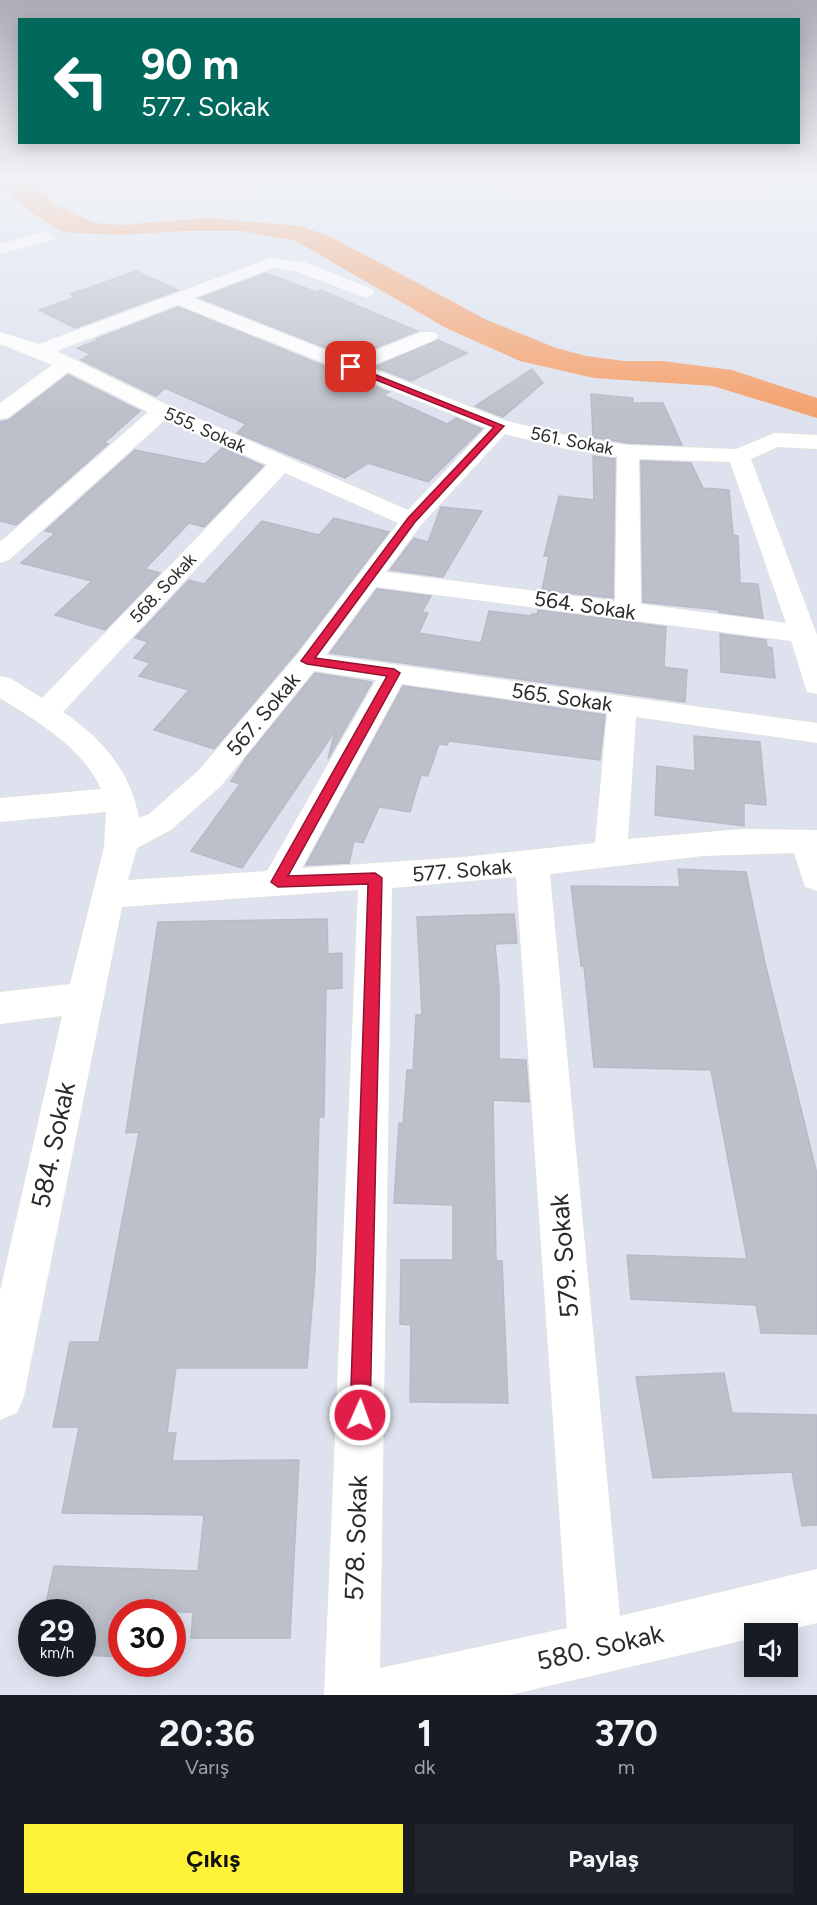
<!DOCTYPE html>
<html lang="tr">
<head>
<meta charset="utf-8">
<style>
	:root { --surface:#171b24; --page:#20242c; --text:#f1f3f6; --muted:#9ea1a6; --accent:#fff339 }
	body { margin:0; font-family:Figtree,sans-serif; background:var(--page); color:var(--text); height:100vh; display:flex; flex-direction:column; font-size:22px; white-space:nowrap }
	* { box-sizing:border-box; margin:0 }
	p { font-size:20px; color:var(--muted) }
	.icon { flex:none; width:33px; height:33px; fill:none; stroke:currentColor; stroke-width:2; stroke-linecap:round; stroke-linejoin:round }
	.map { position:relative; height:1695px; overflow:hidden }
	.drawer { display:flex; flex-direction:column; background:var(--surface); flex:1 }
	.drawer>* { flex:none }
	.top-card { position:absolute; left:18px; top:18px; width:782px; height:126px; border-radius:0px; box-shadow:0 3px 15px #0003; background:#00695c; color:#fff; overflow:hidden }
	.controls { position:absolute; left:744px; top:1623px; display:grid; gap:12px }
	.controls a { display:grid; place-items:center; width:54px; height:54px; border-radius:0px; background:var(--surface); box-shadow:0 3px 15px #0003; font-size:30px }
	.speed { position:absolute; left:18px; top:1599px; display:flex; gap:12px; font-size:30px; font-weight:700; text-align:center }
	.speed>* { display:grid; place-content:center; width:78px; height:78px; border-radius:50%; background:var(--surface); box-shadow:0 3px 15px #0003; line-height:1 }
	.speed small { font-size:15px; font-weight:400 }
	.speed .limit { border:9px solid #d22; background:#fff; color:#111 }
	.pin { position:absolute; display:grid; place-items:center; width:51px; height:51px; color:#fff; margin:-26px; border-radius:12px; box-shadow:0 3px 9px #0006 }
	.me { position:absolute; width:66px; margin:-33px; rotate:2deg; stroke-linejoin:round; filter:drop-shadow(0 0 4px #0008) }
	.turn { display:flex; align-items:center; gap:21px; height:126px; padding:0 24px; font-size:27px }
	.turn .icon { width:78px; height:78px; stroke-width:2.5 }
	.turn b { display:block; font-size:42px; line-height:51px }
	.eta { display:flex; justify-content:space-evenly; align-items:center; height:102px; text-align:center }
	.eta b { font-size:36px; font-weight:700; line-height:42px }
	.button { display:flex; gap:12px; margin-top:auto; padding:12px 24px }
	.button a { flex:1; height:69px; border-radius:0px; background:var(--accent); color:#111; font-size:24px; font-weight:700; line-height:69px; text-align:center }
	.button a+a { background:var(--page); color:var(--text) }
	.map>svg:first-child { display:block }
	.water { fill:#f4a16c }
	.building { fill:#bdbfc9; stroke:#b7bbc9; stroke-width:1.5 }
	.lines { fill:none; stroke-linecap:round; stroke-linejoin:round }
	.minor-casing { stroke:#e5e3d2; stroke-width:1 }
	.minor { fill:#fff; fill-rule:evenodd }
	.route { fill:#e11d48; stroke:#92132f; stroke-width:1.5 }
	.labels { text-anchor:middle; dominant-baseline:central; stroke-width:4.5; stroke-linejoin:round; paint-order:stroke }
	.far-street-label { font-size:18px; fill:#2b2b2b; stroke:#fff }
	.street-label { font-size:21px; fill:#2b2b2b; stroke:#fff }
	.near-street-label { font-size:26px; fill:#2b2b2b; stroke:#fff }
</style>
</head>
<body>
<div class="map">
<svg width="817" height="1695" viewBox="0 0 817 1695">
	<rect width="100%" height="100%" fill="#dde2ee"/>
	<polygon class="water" points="0,180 29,180 56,205 94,223 121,225 207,218 300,226 331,237 487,320 556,348 586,356 624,361 663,361 732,370 817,398 817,418 713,386 594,378 520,361 446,328 296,241 243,231 182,231 118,235 63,232 35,215 0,185"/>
	<g class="building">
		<polygon points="136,271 178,290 75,328 39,310 76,297 70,294"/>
		<polygon points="266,273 316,292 321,290 417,331 351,358 200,298"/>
		<polygon points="178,307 389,392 383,395 447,424 456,418 482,429 428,482 368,463 345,478 237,433 246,424 165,388 156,396 81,360 90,354 77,348 98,340 96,339"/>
		<polygon points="438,340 467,353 411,381 375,367"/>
		<polygon points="532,369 543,383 503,417 475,406"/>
		<polygon points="68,375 140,411 104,443 108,444 16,525 0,521 0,422 9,420"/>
		<polygon points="591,394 633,398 633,403 663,403 682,445 628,443 593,437"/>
		<polygon points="222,448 263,466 204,527 189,523 145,569 160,573 105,630 55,615 92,581 21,563 55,533 45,531 135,450 205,464"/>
		<polygon points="593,456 615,459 613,598 542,590 549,556 544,556 559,496 594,500"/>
		<polygon points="641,461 691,463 703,488 729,490 733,535 738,536 740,583 758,584 763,618 719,612 719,610 643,602"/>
		<polygon points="441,507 482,511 443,577 390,570 414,538 428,542"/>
		<polygon points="334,518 389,532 295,654 214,749 154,730 189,690 139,676 150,663 134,658 148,642 135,638 189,580 204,584 262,521 319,535"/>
		<polygon points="377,589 431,596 422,612 428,613 419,633 481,643 489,611 531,616 532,614 537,614 538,610 666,627 664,667 687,670 685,702 330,653"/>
		<polygon points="720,634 766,640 767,647 772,648 775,678 721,672"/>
		<polygon points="315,673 372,682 328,759 335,731 242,868 191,851 240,784 231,781 246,758"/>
		<polygon points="403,686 605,715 600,760 449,741 447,745 439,744 428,776 421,775 410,812 379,807 363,843 354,841 349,863 306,865"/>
		<polygon points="694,736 760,742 766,805 744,803 744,826 655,815 657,766 695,771"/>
		<polygon points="678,869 746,872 765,963 817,1174 817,1334 761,1333 756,1305 631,1299 627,1255 747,1259 711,1070 594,1067 584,966 581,966 571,886 680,887"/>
		<polygon points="514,914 517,943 495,944 499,988 499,1059 526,1060 529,1102 493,1100 496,1261 502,1261 508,1403 410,1402 411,1325 400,1324 401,1260 453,1260 453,1205 394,1203 399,1123 403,1124 407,1070 413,1070 416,1015 422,1015 417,917"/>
		<polygon points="327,919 328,954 342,953 342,988 326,989 324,1117 319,1117 315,1272 307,1368 176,1368 167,1433 176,1433 172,1461 299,1460 290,1638 191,1638 193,1612 122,1612 122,1657 82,1655 82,1612 44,1612 54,1566 198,1571 204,1515 62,1513 79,1427 53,1427 70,1342 99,1342 139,1132 126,1133 158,922"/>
		<polygon points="724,1373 732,1413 817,1415 817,1525 802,1526 792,1472 653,1478 636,1377"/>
	</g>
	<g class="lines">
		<g class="minor-casing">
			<g id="minor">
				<polygon points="47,231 55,236 53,240 0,254 0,244"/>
				<path d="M270 258 304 262 372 289 375 293 366 298 295 271 272 268 194 298 351 360 421 332H435L438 336 435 340 369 367 507 421 566 435 628 445 736 449 775 433 817 435V449L778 447 751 459 817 635V694L807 692 791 641 376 587 326 655 817 723V743L636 717 628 839 741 829 817 830V891L805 887 794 853 703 856 550 874 620 1616 817 1569V1623L772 1634H754V1638L510 1695H324L358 890 122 907 24 1396 17 1413 0 1420V1291L62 1016 0 1024V992L70 984 104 847 106 812 0 822V798L101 789C82 747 38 722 0 698V676L10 678 42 698 267 465 165 420 9 560 0 563V542L148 412 68 372 8 418 0 419V403L52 365 0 344V332L39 344ZM178 305 486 428 408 510 170 406 57 351ZM505 434 566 449 617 457 615 601 386 572 421 525ZM639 459 730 462 786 623 641 604ZM285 473 398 523 297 655 199 770 149 814 139 818C131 772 102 738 63 712ZM314 671 376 680 267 871 128 880 137 848 171 830 221 786ZM402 684 607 713 595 843 463 857 302 868ZM516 877 567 1628 380 1668 392 888Z"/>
			</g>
		</g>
		<use href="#minor" class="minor"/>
	</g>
	<linearGradient id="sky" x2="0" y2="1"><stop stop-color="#adacb6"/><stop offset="0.43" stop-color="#f0f2f7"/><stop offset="1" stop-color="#f0f2f7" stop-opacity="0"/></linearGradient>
	<rect width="817" height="417" fill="url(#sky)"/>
	<polygon class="route" points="351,365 504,426 415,522 315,658 394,669 400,673 288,876 375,873 382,878 370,1415 367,1422 360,1425 353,1422 350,1415 368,884 278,887 271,882 387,676 307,664 301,661 408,518 494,427 349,369"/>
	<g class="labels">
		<g class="far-street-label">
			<text transform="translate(205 430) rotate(24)">555. Sokak</text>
			<text transform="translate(572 441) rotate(11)">561. Sokak</text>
			<text transform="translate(163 588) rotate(-47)">568. Sokak</text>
		</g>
		<g class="street-label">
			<text transform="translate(585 605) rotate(8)">564. Sokak</text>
			<text transform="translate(562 697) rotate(8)">565. Sokak</text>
			<text transform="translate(263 714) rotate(-50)">567. Sokak</text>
			<text transform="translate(462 870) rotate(-5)">577. Sokak</text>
		</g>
		<g class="near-street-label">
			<text transform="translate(53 1145) rotate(-78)">584. Sokak</text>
			<text transform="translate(564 1256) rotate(-95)">579. Sokak</text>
			<text transform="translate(356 1538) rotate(-88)">578. Sokak</text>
			<text transform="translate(600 1647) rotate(-13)">580. Sokak</text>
		</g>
	</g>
</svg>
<div class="controls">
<a><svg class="icon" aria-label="sound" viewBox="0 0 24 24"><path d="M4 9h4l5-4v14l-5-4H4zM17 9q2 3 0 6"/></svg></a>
</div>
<div class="speed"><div>29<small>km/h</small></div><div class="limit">30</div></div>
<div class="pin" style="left:351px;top:367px;background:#d93025"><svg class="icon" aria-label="arrive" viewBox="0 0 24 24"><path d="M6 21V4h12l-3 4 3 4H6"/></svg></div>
<svg class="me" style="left:360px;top:1415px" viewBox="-20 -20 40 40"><circle r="17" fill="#e11d48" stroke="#fff" stroke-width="3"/><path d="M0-11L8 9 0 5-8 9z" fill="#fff"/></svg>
<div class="top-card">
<div class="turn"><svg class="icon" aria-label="left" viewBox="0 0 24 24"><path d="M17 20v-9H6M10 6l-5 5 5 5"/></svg><div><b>90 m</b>577. Sokak</div></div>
</div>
</div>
<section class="drawer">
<div class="eta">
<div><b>20:36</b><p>Varış</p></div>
<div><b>1</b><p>dk</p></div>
<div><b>370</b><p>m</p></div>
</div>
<div class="button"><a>Çıkış</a><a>Paylaş</a></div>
</section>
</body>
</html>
